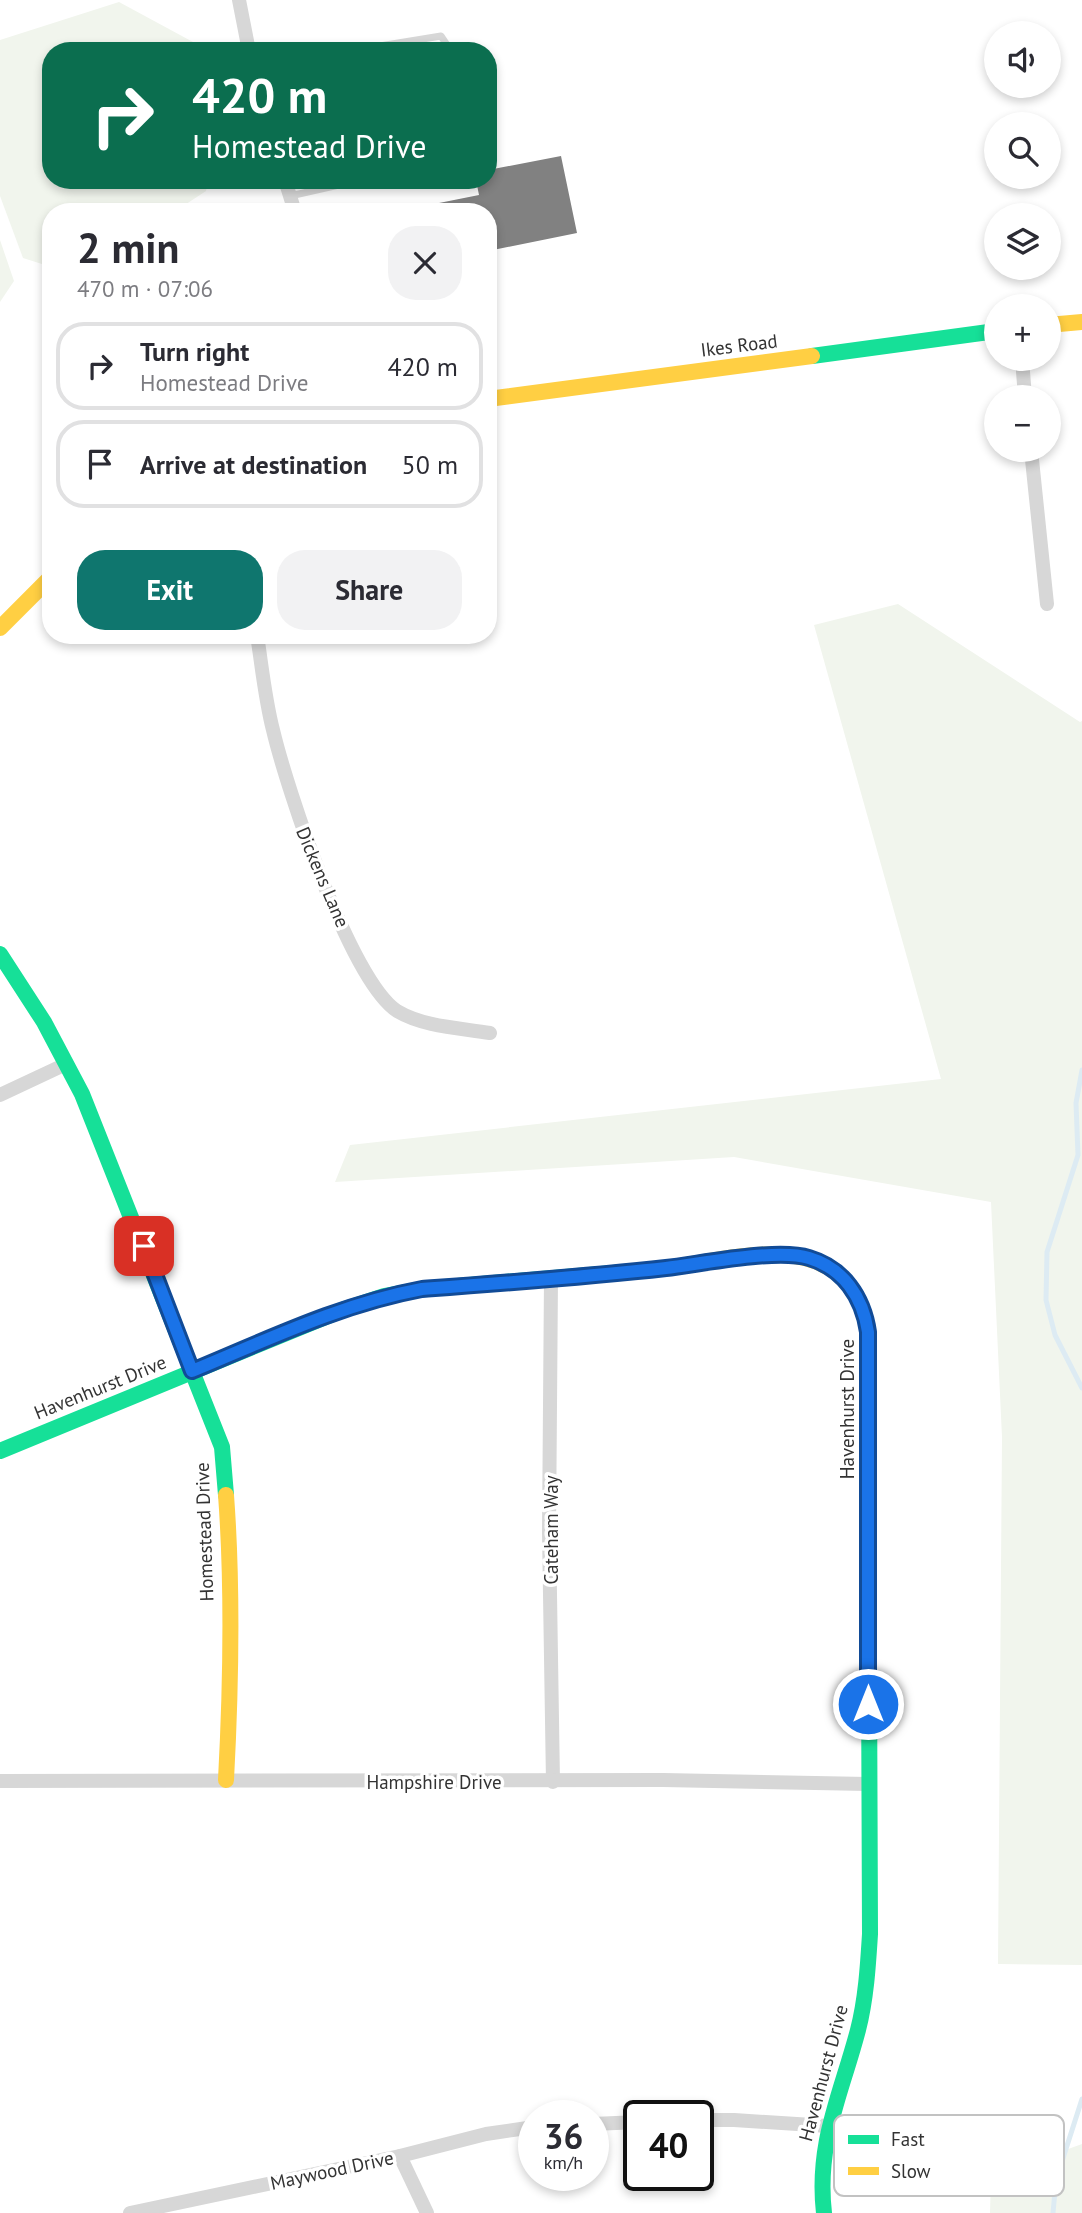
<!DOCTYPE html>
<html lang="en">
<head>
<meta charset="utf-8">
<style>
	:root { --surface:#fff; --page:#f2f2f3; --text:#2b2b33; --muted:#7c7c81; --line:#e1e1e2; --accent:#0f766e }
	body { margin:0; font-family:"PT Sans",sans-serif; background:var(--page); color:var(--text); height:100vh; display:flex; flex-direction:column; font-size:26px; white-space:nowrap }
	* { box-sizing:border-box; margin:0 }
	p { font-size:23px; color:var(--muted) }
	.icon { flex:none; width:38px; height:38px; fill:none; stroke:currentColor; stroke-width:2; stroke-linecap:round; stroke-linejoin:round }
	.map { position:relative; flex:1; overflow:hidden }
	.details { position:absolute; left:42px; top:203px; width:455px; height:441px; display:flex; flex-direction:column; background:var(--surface); border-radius:28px; box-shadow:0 4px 10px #0003 }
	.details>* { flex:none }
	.top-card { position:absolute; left:42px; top:42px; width:455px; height:147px; border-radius:28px; box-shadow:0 4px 10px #0003; background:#0b6e4f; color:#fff; overflow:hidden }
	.controls { position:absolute; left:984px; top:21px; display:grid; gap:14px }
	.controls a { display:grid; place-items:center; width:77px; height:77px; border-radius:50%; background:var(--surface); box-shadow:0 4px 10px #0003; font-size:35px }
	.speed { position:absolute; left:518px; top:2100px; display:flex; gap:14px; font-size:35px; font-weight:700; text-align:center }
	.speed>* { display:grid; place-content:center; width:91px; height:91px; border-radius:50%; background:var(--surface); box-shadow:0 4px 10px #0003; line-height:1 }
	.speed small { font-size:18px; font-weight:400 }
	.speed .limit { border:4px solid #111; border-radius:10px; background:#fff; color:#111 }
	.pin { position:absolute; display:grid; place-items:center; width:60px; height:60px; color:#fff; margin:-30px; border-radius:14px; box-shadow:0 4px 10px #0006 }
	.me { position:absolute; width:77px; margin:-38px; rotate:0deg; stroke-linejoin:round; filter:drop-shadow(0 0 5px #0008) }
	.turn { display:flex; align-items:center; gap:24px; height:147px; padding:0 35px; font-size:32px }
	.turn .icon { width:91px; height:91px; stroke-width:2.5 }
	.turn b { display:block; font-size:49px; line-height:60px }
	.round { display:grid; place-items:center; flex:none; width:74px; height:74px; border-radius:28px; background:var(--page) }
	.head { display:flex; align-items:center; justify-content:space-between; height:119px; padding:0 35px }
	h1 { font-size:42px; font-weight:800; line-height:52px }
	.primary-button { display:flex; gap:14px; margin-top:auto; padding:14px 35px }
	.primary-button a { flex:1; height:80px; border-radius:28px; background:var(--accent); color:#fff; font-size:28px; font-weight:800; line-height:80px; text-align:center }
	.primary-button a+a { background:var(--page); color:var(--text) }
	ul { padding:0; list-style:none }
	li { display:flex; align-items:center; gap:21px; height:88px; margin:0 14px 10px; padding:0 21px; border:4px solid var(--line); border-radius:28px }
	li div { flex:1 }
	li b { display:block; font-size:26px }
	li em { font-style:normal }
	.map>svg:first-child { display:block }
	.green { fill:#f1f5ed }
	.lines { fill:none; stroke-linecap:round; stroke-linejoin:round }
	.stream { stroke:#ddebf3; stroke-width:5 }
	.building { fill:#818181 }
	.lane { stroke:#d7d7d7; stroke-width:7 }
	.street { stroke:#d7d7d7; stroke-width:14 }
	.fast { stroke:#16e098; stroke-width:16 }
	.slow { stroke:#ffcf43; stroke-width:16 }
	.route-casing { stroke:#114b97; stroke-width:18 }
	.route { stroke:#1a73e8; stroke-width:12 }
	.labels { text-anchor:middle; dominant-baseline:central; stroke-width:7; stroke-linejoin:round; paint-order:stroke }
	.street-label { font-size:19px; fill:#333; stroke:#fff }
	.key { fill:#fff; stroke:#c2c2c2; stroke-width:2 }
	.key-label { font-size:19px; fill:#333 }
</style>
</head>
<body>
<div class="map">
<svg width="1082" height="2213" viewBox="0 0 1082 2213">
	<rect width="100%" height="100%" fill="#fff"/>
	<g class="green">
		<polygon points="119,2 193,42 196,51 51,51 51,180 208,180 206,191 174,212 51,212 51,264 45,265 23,258 0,196 0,40"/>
		<polygon points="0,240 14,281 0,302"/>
		<polygon points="898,604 1080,722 1082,721 1082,1965 998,1964 1002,1437 991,1202 734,1157 335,1182 350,1145 941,1079 814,625"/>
		<polygon points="1082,2144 1082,2213 990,2213 991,2177"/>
	</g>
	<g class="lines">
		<g class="stream">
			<polyline points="1082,1070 1076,1103 1078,1155 1047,1252 1046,1300 1055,1335 1082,1388"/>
			<polyline points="1053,2213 1056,2180 1082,2099"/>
		</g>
	</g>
	<polygon class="building" points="561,156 577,233 488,251 488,212 430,212 429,205 479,195 476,180 488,180 488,170"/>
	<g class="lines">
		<g class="lane">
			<polyline points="349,51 441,36 451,51"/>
			<polyline points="290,196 361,180"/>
		</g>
		<g class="street">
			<polyline points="239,0 249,51"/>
			<polyline points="285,180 295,212"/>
			<polyline points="1022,359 1025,397"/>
			<polyline points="1031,450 1047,604"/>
			<path d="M257 635C262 667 265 699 273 730 287 789 350 980 397 1011 424 1027 460 1028 490 1033"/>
			<polyline points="0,1095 66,1064"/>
			<polyline points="551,1278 549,1532 553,1782"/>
			<polyline points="0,1781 663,1780 868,1784"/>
			<polyline points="698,2120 734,2120 828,2126"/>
			<polyline points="593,2124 639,2122"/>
			<polyline points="400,2156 427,2213"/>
			<polyline points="130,2213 400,2156 486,2134 534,2127"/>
		</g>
		<g class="fast">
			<polyline points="812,356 996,331"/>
			<polyline points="0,954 44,1022 82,1094 222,1447 226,1495"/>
			<polyline points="0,1451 345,1309 384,1296 422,1289 660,1269"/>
			<path d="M824 2213C816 2143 841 2095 858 2030 866 1999 868 1966 870 1934L868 1396"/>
		</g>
		<g class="slow">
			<polyline points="1048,325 1082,322"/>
			<polyline points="488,399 812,356"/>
			<polyline points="0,628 51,577"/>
			<path d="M660 1269C720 1262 813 1230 853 1291 861 1303 866 1317 868 1331 870 1352 868 1375 868 1396"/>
			<path d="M226 1495C233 1589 231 1686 226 1780"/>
		</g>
	</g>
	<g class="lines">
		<g class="route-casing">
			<path id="route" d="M144 1246 192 1371C267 1340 341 1304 422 1289 503 1283 585 1277 666 1268 701 1264 777 1248 809 1258 843 1268 863 1297 868 1332V1704"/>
		</g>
		<use href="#route" class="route"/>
	</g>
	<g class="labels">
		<g class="street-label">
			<text transform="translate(739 345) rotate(-7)">Ikes Road</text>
			<text transform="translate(323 877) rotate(67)">Dickens Lane</text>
			<text transform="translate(100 1387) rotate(-22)">Havenhurst Drive</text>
			<text transform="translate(847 1409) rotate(-90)">Havenhurst Drive</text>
			<text transform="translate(551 1530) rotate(-90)">Cateham Way</text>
			<text transform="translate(204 1532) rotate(-92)">Homestead Drive</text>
			<text x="434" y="1782">Hampshire Drive</text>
			<text transform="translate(823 2073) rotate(-75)">Havenhurst Drive</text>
			<text transform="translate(332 2170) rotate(-12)">Maywood Drive</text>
		</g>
	</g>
	<rect x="834" y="2115" width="230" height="81" rx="10" class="key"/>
	<rect x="848" y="2135" width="31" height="9" fill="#16e098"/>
	<rect x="848" y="2167" width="31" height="8" fill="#ffcf43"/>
	<g class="key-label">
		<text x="891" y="2146">Fast</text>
		<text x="891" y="2178">Slow</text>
	</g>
</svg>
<div class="controls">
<a><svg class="icon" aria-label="sound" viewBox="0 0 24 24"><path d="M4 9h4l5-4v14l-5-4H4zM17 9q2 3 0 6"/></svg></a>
<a><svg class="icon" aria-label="search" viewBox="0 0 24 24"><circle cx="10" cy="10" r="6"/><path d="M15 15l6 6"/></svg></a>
<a><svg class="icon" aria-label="layers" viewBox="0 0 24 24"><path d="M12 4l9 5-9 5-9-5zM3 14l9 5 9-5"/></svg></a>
<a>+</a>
<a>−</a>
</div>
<div class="speed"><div>36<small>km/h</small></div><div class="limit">40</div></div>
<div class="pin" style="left:144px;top:1246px;background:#d93025"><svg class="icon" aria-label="arrive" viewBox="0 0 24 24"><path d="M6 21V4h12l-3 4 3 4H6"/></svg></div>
<svg class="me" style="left:868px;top:1704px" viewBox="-20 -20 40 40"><circle r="17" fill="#1a73e8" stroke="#fff" stroke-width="3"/><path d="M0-11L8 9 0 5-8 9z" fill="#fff"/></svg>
<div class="top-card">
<div class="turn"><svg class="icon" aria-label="right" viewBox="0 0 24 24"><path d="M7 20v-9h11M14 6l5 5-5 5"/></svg><div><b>420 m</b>Homestead Drive</div></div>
</div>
<section class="details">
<div class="head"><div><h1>2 min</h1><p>470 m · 07:06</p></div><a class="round"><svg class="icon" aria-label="close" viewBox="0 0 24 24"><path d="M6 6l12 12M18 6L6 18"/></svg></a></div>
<ul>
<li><svg class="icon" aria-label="right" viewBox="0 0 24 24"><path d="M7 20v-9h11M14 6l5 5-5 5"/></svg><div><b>Turn right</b><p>Homestead Drive</p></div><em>420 m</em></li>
<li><svg class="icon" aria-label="arrive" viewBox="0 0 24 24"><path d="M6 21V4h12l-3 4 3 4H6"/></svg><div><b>Arrive at destination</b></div><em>50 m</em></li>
</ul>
<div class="primary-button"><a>Exit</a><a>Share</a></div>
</section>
</div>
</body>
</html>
